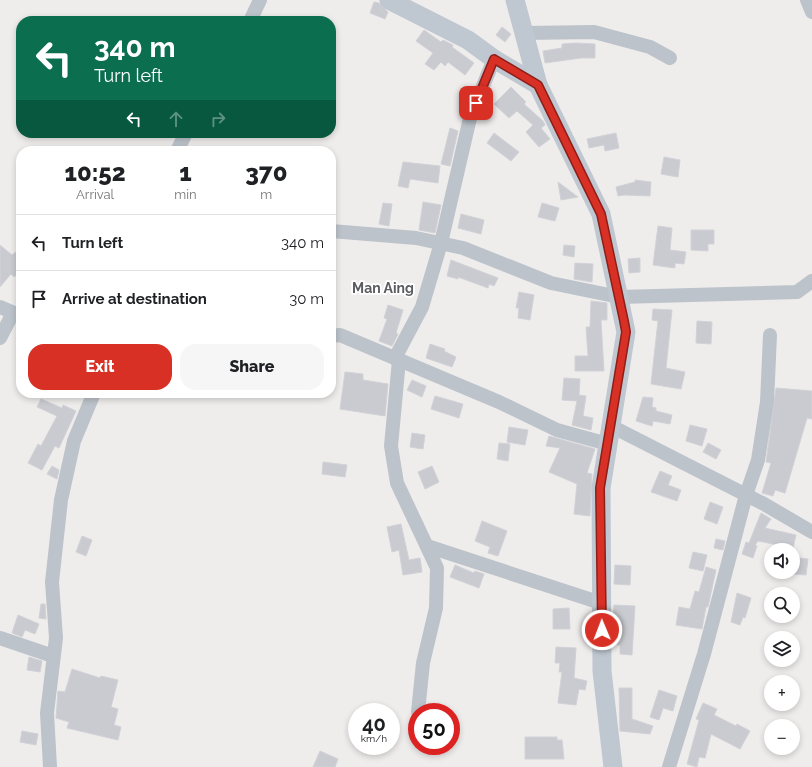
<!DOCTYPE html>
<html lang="en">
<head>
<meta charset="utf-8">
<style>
	:root { --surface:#fff; --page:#f6f6f6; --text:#202124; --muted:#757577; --line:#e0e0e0; --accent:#d93025 }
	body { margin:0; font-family:Raleway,sans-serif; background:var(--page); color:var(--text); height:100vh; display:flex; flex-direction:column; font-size:15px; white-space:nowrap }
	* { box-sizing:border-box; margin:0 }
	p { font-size:13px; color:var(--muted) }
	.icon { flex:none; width:22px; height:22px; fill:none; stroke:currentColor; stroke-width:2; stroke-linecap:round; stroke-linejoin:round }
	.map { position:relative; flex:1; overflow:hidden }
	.panel { position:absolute; left:16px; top:146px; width:320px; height:252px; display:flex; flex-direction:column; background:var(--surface); border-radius:16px; box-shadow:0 2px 6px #0003 }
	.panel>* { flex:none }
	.guide { position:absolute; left:16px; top:16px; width:320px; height:122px; border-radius:16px; box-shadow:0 2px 6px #0003; background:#0b6e4f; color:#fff; overflow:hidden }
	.controls { position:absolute; left:764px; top:543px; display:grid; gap:8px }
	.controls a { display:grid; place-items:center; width:36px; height:36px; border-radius:50%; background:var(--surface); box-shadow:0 2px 6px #0003; font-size:20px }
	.speed { position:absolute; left:348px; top:703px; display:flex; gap:8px; font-size:20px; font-weight:700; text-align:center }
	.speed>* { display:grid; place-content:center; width:52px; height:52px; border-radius:50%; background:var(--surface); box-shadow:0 2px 6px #0003; line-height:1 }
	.speed small { font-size:10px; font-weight:400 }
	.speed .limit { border:6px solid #d22; background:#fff; color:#111 }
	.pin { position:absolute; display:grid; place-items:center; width:34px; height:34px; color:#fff; margin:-17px; border-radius:8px; box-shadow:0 2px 6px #0006 }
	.me { position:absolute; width:44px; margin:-22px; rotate:359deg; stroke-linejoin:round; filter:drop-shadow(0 0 3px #0008) }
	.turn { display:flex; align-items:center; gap:14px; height:84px; padding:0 12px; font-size:18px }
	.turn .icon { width:52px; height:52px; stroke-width:2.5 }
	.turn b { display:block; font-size:28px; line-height:34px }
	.lanes { display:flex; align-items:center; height:38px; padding:0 12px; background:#0003; justify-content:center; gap:20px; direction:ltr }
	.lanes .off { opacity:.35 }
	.eta { display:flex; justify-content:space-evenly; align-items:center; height:68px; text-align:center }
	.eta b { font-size:24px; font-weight:800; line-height:28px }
	.cta { display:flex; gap:8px; margin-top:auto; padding:8px 12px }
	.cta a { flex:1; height:46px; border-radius:16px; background:var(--accent); color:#fff; font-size:16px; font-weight:800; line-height:46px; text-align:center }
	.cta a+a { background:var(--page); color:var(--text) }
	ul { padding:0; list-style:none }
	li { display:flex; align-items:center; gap:12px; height:56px; padding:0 12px; border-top:1px solid var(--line) }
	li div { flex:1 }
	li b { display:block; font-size:15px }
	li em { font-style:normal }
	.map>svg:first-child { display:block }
	.building { fill:#cacbd0; stroke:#d1d2d7 }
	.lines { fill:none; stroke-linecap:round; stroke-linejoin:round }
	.street { stroke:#bcc3ca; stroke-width:14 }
	.secondary { stroke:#bfc7d1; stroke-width:19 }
	.route-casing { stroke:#8d1f18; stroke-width:10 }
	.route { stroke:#d93025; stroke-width:7 }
	.labels { text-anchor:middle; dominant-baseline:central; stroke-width:3.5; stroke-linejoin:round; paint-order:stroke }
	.quarter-label { font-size:14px; font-weight:bold; fill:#5a5c60; stroke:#fff }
</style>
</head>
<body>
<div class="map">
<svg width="812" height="767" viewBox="0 0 812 767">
	<rect width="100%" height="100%" fill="#efecec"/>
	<g class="building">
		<polygon points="374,2 379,3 388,12 385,19 370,13"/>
		<polygon points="502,27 511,34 505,42 496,35"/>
		<polygon points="424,30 441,42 443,40 453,45 452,47 474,63 465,75 448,62 445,66 441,62 434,70 425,64 433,53 416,41"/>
		<polygon points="576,43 595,44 595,58 581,58 545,63 543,51 562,48 562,44"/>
		<polygon points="511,87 526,102 524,104 543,121 545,125 541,128 550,139 539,147 526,132 533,125 517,111 509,118 494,104"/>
		<polygon points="450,128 458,131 450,166 441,164"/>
		<polygon points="494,133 519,152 511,161 487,143"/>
		<polygon points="616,133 619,148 605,151 604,145 589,148 587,139"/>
		<polygon points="664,157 680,160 678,177 661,174"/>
		<polygon points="403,162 440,166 438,183 410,179 408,188 398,186"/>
		<polygon points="635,180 651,182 650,196 624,195 618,196 616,187 635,182"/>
		<polygon points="558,182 578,197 561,200"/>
		<polygon points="423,202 441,205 435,233 419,230"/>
		<polygon points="383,203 392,204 389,226 379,224"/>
		<polygon points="542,203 559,208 555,221 538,217"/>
		<polygon points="461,214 484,220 481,234 458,228"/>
		<polygon points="658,226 672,228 670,250 686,252 684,264 675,263 675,268 653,265"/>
		<polygon points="691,230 714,230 714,244 708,244 708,251 691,250"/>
		<polygon points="0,245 12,255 21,248 21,271 14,277 11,274 0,287"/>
		<polygon points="564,245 575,246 574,257 563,255"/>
		<polygon points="640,258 640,272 629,273 628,259"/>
		<polygon points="451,260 498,278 494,286 489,284 488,288 458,277 458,279 447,276"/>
		<polygon points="575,263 593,264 592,282 574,279"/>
		<polygon points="519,292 534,295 530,320 518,318 519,308 516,308"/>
		<polygon points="591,301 607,303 607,320 601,320 604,371 575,371 575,356 588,356 586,327 590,327"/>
		<polygon points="388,305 403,310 396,333 398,334 392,346 379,341 387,319 384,318"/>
		<polygon points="653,309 672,310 666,368 685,372 681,389 651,384 658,321 652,320"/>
		<polygon points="697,321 712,322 711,344 696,343"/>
		<polygon points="430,344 445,349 444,351 456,357 452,367 426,358"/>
		<polygon points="345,372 363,374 363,380 388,384 385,416 340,409"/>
		<polygon points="564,378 580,379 579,395 586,396 583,416 593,418 591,430 572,425 577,401 562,400"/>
		<polygon points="412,380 426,386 422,397 407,390"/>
		<polygon points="776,388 812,391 812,419 807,418 785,493 775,490 773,496 762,493 771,463 766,462"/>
		<polygon points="435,396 463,404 459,418 431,409"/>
		<polygon points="643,397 653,398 652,407 656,408 656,411 672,415 670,424 653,421 652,426 636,421"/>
		<polygon points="41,399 62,408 63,405 76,411 59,448 55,446 42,470 28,463 38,444 41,446 57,416 37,407"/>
		<polygon points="690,425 707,429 702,446 686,441"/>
		<polygon points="509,427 528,430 525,445 507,442"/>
		<polygon points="412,433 425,435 423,449 410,447"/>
		<polygon points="549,436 595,449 587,473 592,474 590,516 574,514 577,484 549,472 560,448 546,446"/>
		<polygon points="499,443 510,444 508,461 497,459"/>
		<polygon points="708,443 721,450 716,459 703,452"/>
		<polygon points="323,462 347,465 345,477 322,474"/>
		<polygon points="52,466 59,470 57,479 47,474"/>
		<polygon points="432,466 439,482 425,489 418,472"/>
		<polygon points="660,471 672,476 668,485 681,490 677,501 651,492"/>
		<polygon points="710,502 723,507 717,524 704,519"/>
		<polygon points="761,513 771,519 765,528 796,535 793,548 758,541 755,545 757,546 753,558 742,554 746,542 749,543"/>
		<polygon points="482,521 507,531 498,556 488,553 490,547 475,541"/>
		<polygon points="401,524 409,560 420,558 422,572 403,575 399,550 392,552 387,527"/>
		<polygon points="82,536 92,540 86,556 76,552"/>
		<polygon points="716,539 725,541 723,550 714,548"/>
		<polygon points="693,552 707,555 703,571 689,568"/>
		<polygon points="793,557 808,559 806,575 793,574"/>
		<polygon points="455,565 474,573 475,571 484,574 479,588 450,577"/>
		<polygon points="615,565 631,566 630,585 614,584"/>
		<polygon points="706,567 716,570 708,607 706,607 702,629 676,625 679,607 690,609 695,591 699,592"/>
		<polygon points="737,593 751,598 745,618 743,617 740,625 731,622"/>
		<polygon points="41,604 45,604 46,619 39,618"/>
		<polygon points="614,605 635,606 632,655 620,654 620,645 617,645 619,628 613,628"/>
		<polygon points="569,608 570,629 553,629 553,609"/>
		<polygon points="18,615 39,624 35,634 25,630 22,637 12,633"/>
		<polygon points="556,647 576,648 574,678 587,681 585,690 579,689 576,705 558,703 562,672 559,672 560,663 555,663"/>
		<polygon points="29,657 42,661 40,672 27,670"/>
		<polygon points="72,669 100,678 101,676 118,680 111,707 118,709 114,725 121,727 118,740 67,728 69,722 56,718 58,691 65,692"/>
		<polygon points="619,688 632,688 632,719 653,726 650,734 620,731"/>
		<polygon points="659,690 677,696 673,711 663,708 659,720 650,717"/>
		<polygon points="703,703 717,709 714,715 736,726 737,724 750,731 740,749 711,734 705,758 699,757 697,767 687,764 699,720 696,719"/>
		<polygon points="22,731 38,734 36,745 20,742"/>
		<polygon points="525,737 557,737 557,740 562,740 564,759 525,759"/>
		<polygon points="320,751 338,759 335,767 313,767"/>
	</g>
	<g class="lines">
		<g class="street">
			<polyline points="807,0 812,12"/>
			<polyline points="250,21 260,0"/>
			<polyline points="524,33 594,32 650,47 670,58"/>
			<polyline points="177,151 186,133"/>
			<polyline points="331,231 416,238 463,248 551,283 619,297 797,292 812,281"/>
			<polyline points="0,307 21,316"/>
			<polyline points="331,336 340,335 499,402 557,430 608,444"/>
			<polyline points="0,338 13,313"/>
			<polyline points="395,358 422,307 441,243 470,118 494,59"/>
			<polyline points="399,360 391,446 397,483 437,568 436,608 423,663 418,712"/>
			<polyline points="611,426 764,504 812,532"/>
			<polyline points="427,546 601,603"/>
			<polyline points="0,638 53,656"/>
			<polyline points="50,767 47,713 56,638 52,582 61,500 74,441 94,393"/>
			<polyline points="669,767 704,654 746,495 758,460 767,402 770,335"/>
		</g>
		<g class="secondary">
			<polyline points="389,0 468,40 494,59 538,85 601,214 626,332 601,488 602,671 613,767"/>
			<polyline points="515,0 538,85"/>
		</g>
	</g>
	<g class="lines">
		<g class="route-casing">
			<polyline id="route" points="476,103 494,59 538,85 601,214 624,321 626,332 600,488 602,630"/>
		</g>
		<use href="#route" class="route"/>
	</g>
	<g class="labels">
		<g class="quarter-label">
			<text x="383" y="288">Man Aing</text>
		</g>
	</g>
</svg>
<div class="controls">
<a><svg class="icon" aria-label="sound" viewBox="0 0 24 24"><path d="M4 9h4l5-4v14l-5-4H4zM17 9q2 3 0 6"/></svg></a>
<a><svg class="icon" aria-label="search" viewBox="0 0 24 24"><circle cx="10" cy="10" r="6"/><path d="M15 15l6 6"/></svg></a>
<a><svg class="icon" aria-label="layers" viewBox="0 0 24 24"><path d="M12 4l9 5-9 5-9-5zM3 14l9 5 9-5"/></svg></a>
<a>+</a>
<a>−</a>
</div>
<div class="speed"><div>40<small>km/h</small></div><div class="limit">50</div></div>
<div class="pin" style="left:476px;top:103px;background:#d93025"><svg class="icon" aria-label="arrive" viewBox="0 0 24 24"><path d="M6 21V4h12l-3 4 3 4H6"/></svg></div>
<svg class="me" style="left:602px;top:630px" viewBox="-20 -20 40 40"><circle r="17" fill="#d93025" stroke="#fff" stroke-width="3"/><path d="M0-11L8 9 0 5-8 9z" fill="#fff"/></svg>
<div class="guide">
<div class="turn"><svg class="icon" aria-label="left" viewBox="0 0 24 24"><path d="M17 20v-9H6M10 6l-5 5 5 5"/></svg><div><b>340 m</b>Turn left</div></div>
<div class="lanes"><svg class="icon" aria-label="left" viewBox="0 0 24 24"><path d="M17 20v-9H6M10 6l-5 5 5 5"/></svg><svg class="icon off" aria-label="ahead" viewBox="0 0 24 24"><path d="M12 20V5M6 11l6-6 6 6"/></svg><svg class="icon off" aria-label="right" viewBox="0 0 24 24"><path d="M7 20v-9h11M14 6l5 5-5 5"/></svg></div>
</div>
<section class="panel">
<div class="eta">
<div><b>10:52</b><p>Arrival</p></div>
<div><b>1</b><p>min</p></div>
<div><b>370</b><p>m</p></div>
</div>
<ul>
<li><svg class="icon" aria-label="left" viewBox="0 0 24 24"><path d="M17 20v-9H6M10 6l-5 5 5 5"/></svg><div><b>Turn left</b></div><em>340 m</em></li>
<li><svg class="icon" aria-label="arrive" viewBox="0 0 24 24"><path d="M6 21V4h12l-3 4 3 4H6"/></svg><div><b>Arrive at destination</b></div><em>30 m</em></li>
</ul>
<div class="cta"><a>Exit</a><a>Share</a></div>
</section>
</div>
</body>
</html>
